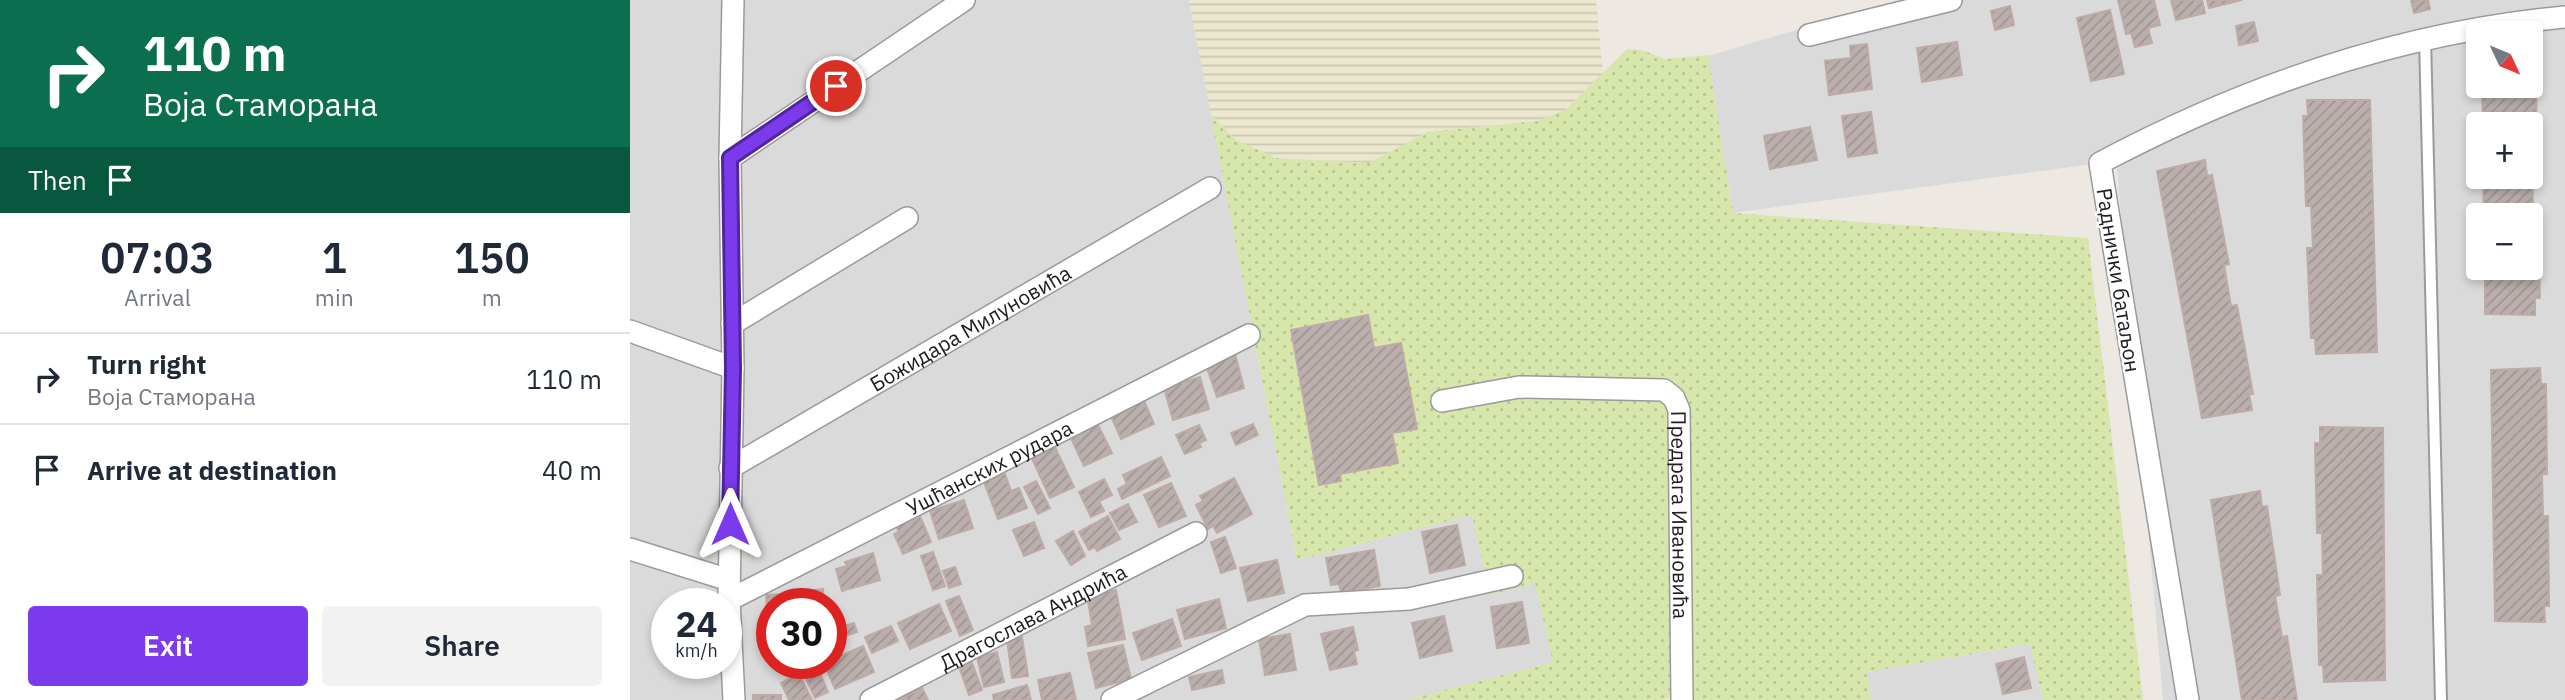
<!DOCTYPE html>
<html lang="en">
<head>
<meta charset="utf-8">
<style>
	:root { --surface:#fff; --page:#f2f2f3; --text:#1f2937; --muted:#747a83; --line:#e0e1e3; --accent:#7c3aed }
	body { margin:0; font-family:"IBM Plex Sans",sans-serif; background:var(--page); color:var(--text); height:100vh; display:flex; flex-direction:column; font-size:26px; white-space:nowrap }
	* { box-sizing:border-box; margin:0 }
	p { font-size:23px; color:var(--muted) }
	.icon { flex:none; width:38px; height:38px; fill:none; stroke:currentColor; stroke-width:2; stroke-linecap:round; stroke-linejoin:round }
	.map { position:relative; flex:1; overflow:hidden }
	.details { display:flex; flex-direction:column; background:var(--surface); width:630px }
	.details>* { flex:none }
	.hud { background:#0b6e4f; color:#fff; overflow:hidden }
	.needle { width:46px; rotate:134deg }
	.fabs { position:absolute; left:1836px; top:21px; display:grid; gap:14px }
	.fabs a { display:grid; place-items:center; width:77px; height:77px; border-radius:7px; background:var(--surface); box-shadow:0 4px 10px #0003; font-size:35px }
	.speed { position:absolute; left:21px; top:588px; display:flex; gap:14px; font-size:35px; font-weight:700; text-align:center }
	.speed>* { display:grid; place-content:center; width:91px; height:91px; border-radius:50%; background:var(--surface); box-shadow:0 4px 10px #0003; line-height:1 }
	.speed small { font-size:18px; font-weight:400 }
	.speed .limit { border:10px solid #d22; background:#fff; color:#111 }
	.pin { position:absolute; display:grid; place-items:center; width:60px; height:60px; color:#fff; margin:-30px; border:4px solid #fff; border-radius:50%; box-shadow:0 2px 7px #0007 }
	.me { position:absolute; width:77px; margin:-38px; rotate:0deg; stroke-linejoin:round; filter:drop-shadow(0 0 5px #0008) }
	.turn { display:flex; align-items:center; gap:24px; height:147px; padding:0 28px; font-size:32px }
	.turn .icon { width:91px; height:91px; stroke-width:2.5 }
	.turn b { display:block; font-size:49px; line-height:60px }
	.then { display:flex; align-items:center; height:66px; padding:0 28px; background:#0003; gap:14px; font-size:26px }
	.eta { display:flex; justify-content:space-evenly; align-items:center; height:119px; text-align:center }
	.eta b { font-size:42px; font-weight:600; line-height:49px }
	.primary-button { display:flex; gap:14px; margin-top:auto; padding:14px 28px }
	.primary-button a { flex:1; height:80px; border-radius:7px; background:var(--accent); color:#fff; font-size:28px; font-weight:600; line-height:80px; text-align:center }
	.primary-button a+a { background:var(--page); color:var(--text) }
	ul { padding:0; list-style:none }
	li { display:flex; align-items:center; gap:21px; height:91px; padding:0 28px; border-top:2px solid var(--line) }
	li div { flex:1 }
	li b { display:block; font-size:26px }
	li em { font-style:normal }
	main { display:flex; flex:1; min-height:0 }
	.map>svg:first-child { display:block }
	.residential { fill:#dbdada; fill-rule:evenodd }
	.farmland { fill:url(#farmland-rules) }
	.grass { fill:url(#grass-dots) }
	.building { fill:url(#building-hatch); stroke:#bfaba6; stroke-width:2 }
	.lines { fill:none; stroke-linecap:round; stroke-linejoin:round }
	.lane-casing { stroke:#9a9a9a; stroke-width:14 }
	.street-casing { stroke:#9a9a9a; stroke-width:24 }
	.lane { stroke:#fff; stroke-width:10 }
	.street { stroke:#fff; stroke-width:21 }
	.route-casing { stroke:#51269a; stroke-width:18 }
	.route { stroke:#7c3aed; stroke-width:12 }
	.labels { text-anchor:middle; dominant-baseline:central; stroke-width:5; stroke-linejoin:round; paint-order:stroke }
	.street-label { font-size:21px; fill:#1d1d1d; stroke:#fff }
</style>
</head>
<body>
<main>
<section class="details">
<div class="hud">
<div class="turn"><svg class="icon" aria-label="right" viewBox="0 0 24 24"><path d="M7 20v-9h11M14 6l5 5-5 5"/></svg><div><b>110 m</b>Воја Стаморана</div></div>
<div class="then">Then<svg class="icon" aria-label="arrive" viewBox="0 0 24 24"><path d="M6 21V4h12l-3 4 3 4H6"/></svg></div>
</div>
<div class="eta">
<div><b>07:03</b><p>Arrival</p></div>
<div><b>1</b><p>min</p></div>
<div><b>150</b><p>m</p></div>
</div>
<ul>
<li><svg class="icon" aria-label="right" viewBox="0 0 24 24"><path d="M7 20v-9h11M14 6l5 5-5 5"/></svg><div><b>Turn right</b><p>Воја Стаморана</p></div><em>110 m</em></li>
<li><svg class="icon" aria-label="arrive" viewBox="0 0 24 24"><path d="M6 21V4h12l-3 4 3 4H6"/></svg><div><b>Arrive at destination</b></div><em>40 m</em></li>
</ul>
<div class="primary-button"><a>Exit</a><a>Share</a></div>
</section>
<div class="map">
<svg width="1935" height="700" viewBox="0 0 1935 700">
	<defs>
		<pattern id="farmland-rules" width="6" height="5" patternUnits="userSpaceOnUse" patternTransform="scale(1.75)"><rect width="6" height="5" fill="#ece7cf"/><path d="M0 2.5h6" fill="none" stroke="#cac6b1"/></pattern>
		<pattern id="grass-dots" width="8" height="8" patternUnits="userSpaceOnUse" patternTransform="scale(1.75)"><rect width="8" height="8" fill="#d7e6ab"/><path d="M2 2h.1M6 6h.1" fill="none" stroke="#b8c593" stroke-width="1.8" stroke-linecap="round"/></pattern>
		<pattern id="building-hatch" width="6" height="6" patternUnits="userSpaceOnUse" patternTransform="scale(1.75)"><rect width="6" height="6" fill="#baafad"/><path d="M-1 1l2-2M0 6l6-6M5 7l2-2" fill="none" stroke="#9f9694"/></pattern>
	</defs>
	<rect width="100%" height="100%" fill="#eee8e3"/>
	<g class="residential">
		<path d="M0 0H559L667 560 842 515 860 594 905 582 924 662 777 700H0ZM37 604H96V663H37ZM142 604H201V663H142Z"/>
		<polygon points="1268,0 1935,0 1935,17 1795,37 1470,163 1103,213 1078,56"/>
		<path d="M1935 27V700H1533L1487 169 1506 154 1627 98 1767 54 1848 38V86H1900V33H1885ZM1848 124H1900V177H1848ZM1848 215H1900V268H1848Z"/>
		<polygon points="1401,644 1413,700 1241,700 1236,672"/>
	</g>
	<polygon class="farmland" points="559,0 966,0 973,73 935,110 907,121 797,132 739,163 646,158 606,140 581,115"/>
	<polygon class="grass" points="997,49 1012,50 1035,59 1078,55 1103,213 1458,238 1513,700 1413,700 1400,644 1237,672 1241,700 1047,700 1046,696 1032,700 777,700 923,662 905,583 860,595 842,515 667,560 581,115 606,140 646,158 739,163 797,132 907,121 935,110"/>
	<g class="building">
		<polygon points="1488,0 1524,0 1530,25 1518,28 1522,43 1505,47 1501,33 1496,34"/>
		<polygon points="1541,0 1572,0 1575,13 1546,20"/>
		<polygon points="1577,0 1612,0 1579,8"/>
		<polygon points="1781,0 1798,0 1800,9 1784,13"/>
		<polygon points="1380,6 1384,25 1365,30 1361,11"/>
		<polygon points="1480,10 1494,74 1461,81 1447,18"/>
		<polygon points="1624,22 1628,41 1609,45 1606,26"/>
		<polygon points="1327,42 1332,75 1292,82 1287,48"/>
		<polygon points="1237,44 1242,89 1199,95 1195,61 1221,58 1220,46"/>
		<polygon points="1901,60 1901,76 1906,76 1907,166 1902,166 1903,208 1908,208 1910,298 1905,298 1905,315 1855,314 1855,268 1900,268 1900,215 1854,215 1853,177 1900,177 1900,124 1853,124 1852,86 1900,86"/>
		<polygon points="1677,100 1740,100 1747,352 1686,354 1685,338 1681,338 1677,248 1683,248 1681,206 1676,206 1673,116 1678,116"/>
		<polygon points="1241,112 1247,153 1218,157 1212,116"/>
		<polygon points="1180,127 1187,160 1140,169 1134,136"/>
		<polygon points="1575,160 1577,176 1582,175 1599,264 1594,265 1601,306 1607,305 1623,394 1619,394 1622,410 1572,418 1527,171"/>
		<polygon points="738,315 744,348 771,343 787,429 762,433 768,463 710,474 711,481 689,485 661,330"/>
		<polygon points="604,350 614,388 587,397 577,368 584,366 582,358"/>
		<polygon points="1910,368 1911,384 1916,384 1917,474 1912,474 1913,516 1918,516 1919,606 1914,606 1915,622 1865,621 1861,370"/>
		<polygon points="570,377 579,409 543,420 534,388"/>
		<polygon points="512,396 524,424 491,439 480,414"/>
		<polygon points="467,423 482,453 454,466 440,436"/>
		<polygon points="623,424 628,435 606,445 601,433"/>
		<polygon points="569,425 576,440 569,443 571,447 555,454 546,435"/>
		<polygon points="1690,427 1753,428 1755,680 1694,682 1693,665 1689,665 1687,575 1693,575 1692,533 1687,533 1685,443 1690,443"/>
		<polygon points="423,443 444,487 420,498 400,454"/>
		<polygon points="531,457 540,476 492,499 488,489 497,484 493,475"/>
		<polygon points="375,474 381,491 389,488 397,508 368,519 354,482"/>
		<polygon points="604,478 622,514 587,533 583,526 578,529 566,505 573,501 570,496"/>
		<polygon points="474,479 482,495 469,501 474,511 461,517 449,492"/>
		<polygon points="406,481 420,508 408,514 394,487"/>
		<polygon points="541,483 556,516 529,527 514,495"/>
		<polygon points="1630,491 1632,507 1637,506 1650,595 1645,596 1652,637 1657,636 1667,700 1612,700 1581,500"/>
		<polygon points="334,500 343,528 309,539 300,511"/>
		<polygon points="498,504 507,522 489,530 480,513"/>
		<polygon points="289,514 301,542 273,554 264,534 269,532 265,524"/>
		<polygon points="478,516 490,539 467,551 465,547 459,550 449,532"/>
		<polygon points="404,522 414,548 394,556 383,530"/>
		<polygon points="827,525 835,565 800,573 792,532"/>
		<polygon points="443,531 455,556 441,565 426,541"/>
		<polygon points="595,537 606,568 591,573 581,542"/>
		<polygon points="744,550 750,586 711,593 709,584 701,585 696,558"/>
		<polygon points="303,552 315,586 303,590 291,556"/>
		<polygon points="243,553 250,580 212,591 206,569 217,566 215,562"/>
		<polygon points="647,560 654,593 618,601 610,568"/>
		<polygon points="325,567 331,584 319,588 313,571"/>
		<polygon points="193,589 194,604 179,604 178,591"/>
		<polygon points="175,590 176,604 160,604 159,591"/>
		<polygon points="486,590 495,639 458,646 455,627 462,625 457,595"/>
		<polygon points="157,594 158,604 142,604 142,629 139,629 136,595"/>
		<polygon points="329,596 343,630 330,636 316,601"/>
		<polygon points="589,599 596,628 555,639 547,610"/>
		<polygon points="892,602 899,643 867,648 861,607"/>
		<polygon points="309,604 321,631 280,649 268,623"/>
		<polygon points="814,616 822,651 790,658 782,623"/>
		<polygon points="542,619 551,646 512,660 503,633"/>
		<polygon points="224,623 227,632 208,638 205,629"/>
		<polygon points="261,626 268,641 242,653 235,637"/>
		<polygon points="723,627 728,650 724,651 727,664 700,670 691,634"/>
		<polygon points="660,634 666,670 635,675 629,639"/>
		<polygon points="392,637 398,676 382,678 377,639"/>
		<polygon points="493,645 501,679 466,688 458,653"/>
		<polygon points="233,646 244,672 205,689 194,663 201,663 201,660"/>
		<polygon points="367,652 374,682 354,687 347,657"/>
		<polygon points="1394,657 1401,688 1373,694 1366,664"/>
		<polygon points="341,660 352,690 339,695 328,664"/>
		<polygon points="186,664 198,692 185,698 172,670"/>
		<polygon points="592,670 594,683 562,690 559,677"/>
		<polygon points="440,673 446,700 412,700 408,680"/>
		<polygon points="169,674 182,700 159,700 151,683"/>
		<polygon points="397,685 401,700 364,700 363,695"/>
		<polygon points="292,688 298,700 268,700"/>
		<rect x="123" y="695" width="28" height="5"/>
	</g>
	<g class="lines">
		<g class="lane-casing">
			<polyline id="lane" points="1795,37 1811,700"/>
		</g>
		<g class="street-casing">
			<g id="street">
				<polyline points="103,0 100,158 103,368 99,600 104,700"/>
				<polyline points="1179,35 1321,0"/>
				<polyline points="100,158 334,0"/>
				<polyline points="102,324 277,218"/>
				<polyline points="0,331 103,368"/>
				<path id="s1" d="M812 401 889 387 1034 390 1044 398 1049 410 1052 700"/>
				<path id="s2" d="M100 468 580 188"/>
				<polyline points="0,549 99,580"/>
				<path id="s3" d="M99 600 619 335"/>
				<path id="s4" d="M241 700 566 533"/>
				<polyline points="482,700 675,605 779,599 882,576"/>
				<path d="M1558 700 1470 163C1615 86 1771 32 1935 17"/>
			</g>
		</g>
		<use href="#lane" class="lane"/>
		<use href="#street" class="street"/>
	</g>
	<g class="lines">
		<g class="route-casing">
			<polyline id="route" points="100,524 103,368 100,158 206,86"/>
		</g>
		<use href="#route" class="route"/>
	</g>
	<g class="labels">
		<g class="street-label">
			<text transform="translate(1489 280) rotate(81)">Раднички батаљон</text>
			<text stroke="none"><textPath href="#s2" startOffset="278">Божидара Милуновића</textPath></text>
			<text stroke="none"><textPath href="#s3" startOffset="292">Ушћанских рудара</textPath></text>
			<text stroke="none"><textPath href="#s1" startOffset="354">Предрага Ивановића</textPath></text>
			<text stroke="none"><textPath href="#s4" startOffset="182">Драгослава Андрића</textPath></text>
		</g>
	</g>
</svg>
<div class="fabs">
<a><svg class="needle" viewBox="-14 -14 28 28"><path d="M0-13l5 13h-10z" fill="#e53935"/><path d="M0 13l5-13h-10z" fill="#747a83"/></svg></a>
<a>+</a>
<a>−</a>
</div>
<div class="speed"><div>24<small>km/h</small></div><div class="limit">30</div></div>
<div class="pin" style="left:206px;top:86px;background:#d93025"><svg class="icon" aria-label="arrive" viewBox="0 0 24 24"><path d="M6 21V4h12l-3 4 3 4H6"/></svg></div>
<svg class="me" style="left:100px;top:524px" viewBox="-20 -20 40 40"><path d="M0-17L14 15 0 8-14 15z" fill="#7c3aed" stroke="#fff" stroke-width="4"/></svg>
</div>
</main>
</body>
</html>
